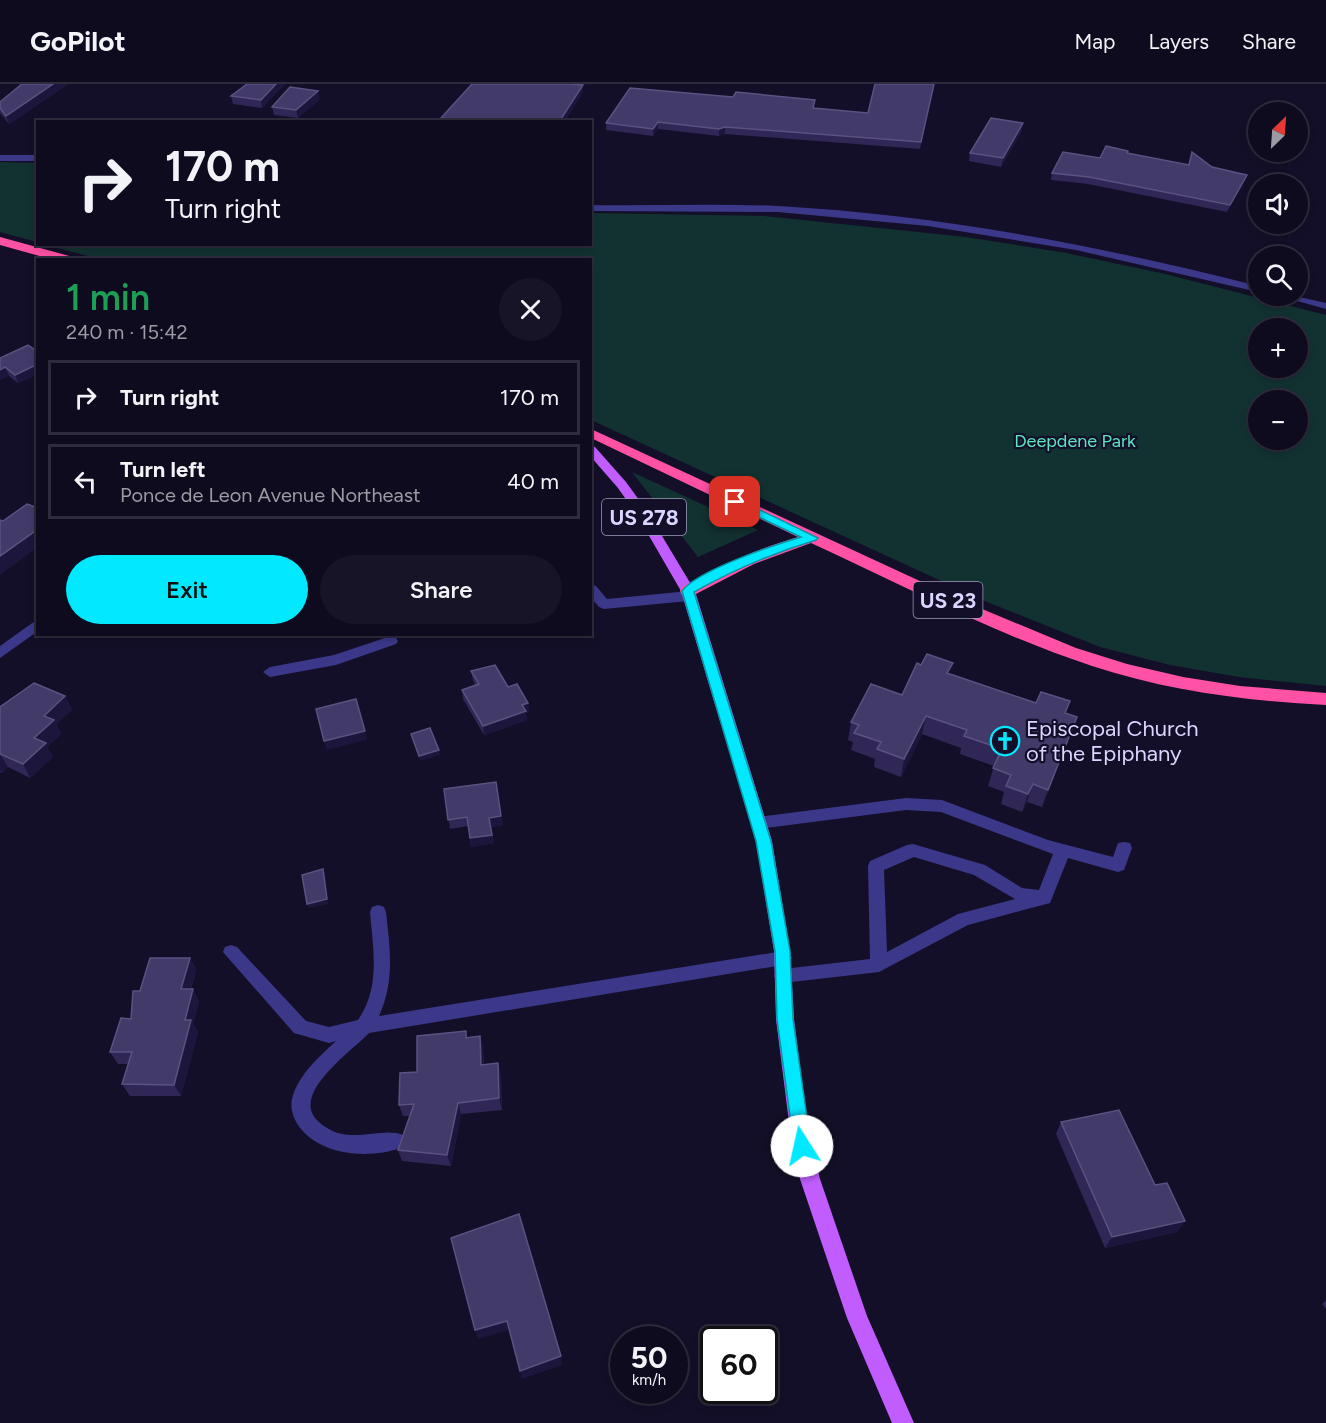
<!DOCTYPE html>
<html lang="en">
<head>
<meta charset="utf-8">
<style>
	:root { --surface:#0e0b1e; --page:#171427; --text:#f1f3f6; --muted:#9b9ba4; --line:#2e2b3c; --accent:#02e8ff }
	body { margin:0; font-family:Figtree,sans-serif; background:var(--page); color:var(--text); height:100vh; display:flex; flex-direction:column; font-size:22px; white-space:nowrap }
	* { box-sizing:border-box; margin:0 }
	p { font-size:20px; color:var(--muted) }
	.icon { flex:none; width:33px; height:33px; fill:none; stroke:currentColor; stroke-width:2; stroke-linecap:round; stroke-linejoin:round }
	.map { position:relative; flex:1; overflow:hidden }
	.panel { position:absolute; left:36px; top:174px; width:556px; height:378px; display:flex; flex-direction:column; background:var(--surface); border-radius:0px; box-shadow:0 3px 9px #0003,0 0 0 2px var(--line) }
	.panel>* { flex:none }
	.banner { position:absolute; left:36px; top:36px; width:556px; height:126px; border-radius:0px; box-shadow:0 3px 9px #0003,0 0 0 2px var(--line); background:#0e0b1e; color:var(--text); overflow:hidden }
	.needle { width:39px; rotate:25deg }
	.tools { position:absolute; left:1248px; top:18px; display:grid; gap:12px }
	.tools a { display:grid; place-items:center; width:60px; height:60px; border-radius:50%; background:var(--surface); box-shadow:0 3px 9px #0003,0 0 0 2px var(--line); font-size:30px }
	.speed { position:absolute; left:610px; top:1242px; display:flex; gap:12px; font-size:30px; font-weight:700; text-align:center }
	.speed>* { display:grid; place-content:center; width:78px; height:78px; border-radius:50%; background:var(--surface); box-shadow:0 3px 9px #0003,0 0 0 2px var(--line); line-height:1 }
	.speed small { font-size:15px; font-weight:400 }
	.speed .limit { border:3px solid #111; border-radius:9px; background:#fff; color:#111 }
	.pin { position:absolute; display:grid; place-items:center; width:51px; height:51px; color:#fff; margin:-26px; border-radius:12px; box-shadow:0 3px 9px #0006 }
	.me { position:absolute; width:66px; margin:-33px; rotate:350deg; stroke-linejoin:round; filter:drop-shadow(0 0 4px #0008) }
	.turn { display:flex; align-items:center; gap:21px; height:126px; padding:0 30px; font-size:27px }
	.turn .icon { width:78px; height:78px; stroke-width:2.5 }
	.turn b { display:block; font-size:42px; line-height:51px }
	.round { display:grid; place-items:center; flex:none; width:63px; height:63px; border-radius:32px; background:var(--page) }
	.headline { display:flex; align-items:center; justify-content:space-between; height:102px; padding:0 30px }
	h1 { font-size:36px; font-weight:600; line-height:45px; color:#1e9e55 }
	.button { display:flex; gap:12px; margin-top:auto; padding:12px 30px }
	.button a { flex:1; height:69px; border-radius:36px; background:var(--accent); color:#111; font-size:24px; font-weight:600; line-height:69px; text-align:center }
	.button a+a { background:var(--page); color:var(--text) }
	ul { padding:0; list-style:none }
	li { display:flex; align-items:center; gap:18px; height:75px; margin:0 12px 9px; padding:0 18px; border:3px solid var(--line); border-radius:0px }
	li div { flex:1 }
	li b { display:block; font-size:22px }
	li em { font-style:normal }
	header { display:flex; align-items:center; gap:36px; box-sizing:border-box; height:84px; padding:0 30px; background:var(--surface); border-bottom:2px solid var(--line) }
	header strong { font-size:28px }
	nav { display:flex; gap:33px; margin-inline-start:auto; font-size:21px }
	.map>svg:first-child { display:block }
	.green { fill:#123231; fill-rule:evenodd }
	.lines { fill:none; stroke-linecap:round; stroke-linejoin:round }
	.minor { fill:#3b3889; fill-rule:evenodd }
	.major { fill:#c15dff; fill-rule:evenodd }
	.highway { fill:#ff51a6; fill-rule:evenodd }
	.wall { fill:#302757 }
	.shaded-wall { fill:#1d163c }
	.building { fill:#423a69; stroke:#5a5280; stroke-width:1.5 }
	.route { fill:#02e8ff; stroke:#0197a6; stroke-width:1.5 }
	.labels { text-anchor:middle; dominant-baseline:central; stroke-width:4.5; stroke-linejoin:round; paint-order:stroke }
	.far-park-label { font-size:18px; fill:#5de4c1; stroke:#130f28 }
	.shield { fill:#130f28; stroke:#9e9abe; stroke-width:1.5 }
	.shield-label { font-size:21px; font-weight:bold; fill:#dad6ff }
	.poi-label { font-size:22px; fill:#dad6ff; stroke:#130f28; text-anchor:start }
</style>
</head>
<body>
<header>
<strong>GoPilot</strong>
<nav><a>Map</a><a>Layers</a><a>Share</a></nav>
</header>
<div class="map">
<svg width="1326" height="1339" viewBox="0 0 1326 1339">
	<rect width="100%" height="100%" fill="#130f28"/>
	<g class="green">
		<polygon points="0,78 37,79 37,158 0,148"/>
		<path d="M591 129 764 132 966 153 1066 169 1161 189 1326 231V602L1239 593 1170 581 1100 563 987 518 591 336V176H103L46 161 591 160ZM1258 244H1298V284H1258ZM1258 316H1298V356H1258Z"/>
		<polygon points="632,388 758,446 698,473"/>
	</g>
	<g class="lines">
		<g class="minor">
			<rect x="0" y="71" width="38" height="6"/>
			<path d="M591 121C653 122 716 119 778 122 941 131 1101 162 1258 202V208L1076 166 928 142 778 128 591 127Z"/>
			<polygon points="1279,212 1295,212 1326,219 1326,225"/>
			<polygon points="591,500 596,502 607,515 689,507 696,512 689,517 604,525 599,523 591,514"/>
			<polygon points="38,535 38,547 0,574 0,562"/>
			<polygon points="391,552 396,554 398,557 396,560 336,581 270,593 263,588 270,583 334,571"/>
			<path d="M906 714 942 716 1048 756 1113 773 1118 759 1124 758 1130 759 1132 764 1124 786 1118 788 1068 774 1050 819 968 841 879 888 783 899 777 897 774 892 777 887 783 885 870 875 868 782 870 777 907 761 913 760 985 781 1022 804 1039 806 1053 770 941 728 906 726 758 745 752 743 750 739 752 735 758 733ZM914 773 974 791 1015 815 958 830 887 868 884 786Z"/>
			<path d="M378 821 384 823 386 828C390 865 395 897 379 932L783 867 789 869 792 874 789 879 783 881 369 949C351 968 288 1011 319 1038 329 1047 340 1051 352 1051 368 1052 388 1045 403 1051L405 1057 403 1063C370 1076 319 1072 298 1041 293 1033 290 1024 292 1015 298 991 319 973 336 957L329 959 294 949 223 868 225 863 231 861 237 863 306 937 329 943 358 936C381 903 373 865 370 828L372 823Z"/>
		</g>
		<polygon class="major" points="591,362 595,363 626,398 647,427 695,507 772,757 790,867 794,935 808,1046 820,1095 867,1232 914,1339 892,1339 847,1234 800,1095 790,1046 776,935 774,867 756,757 681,507 637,431 618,404 591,373"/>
		<g class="highway">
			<polygon points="0,153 73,173 75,176 54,176 0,161"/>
			<path d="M591 345 963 517 1076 564 1127 580 1183 593 1240 602 1326 609V621C1247 617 1168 607 1092 582 995 550 904 502 811 459L754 480 694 511H682L680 507 682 503C719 482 757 465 798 453L591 354Z"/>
		</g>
	</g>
	<g class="wall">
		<polygon points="22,0 68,0 9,40 0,29 0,18"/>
		<polygon points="285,0 262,24 233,20 231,12"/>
		<polygon points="934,0 920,65 725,50 719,52 658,45 653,52 606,46 606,39 733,13 814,24 868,29"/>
		<polygon points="583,1 583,8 564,38 441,38 441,34"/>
		<polygon points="320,15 298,34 274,31 272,23"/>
		<polygon points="1022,47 1001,83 969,77 970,69"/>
		<polygon points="1128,67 1127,69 1188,81 1192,68 1212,83 1244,98 1227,128 1088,100 1051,96 1052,89 1100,74"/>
		<polygon points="38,268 38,290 18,299 9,292 0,274"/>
		<polygon points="471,587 508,603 528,619 529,628 526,629 527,636 484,651 463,615 462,606 475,601 473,596"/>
		<polygon points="950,590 1066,629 1070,651 1042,723 1027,718 1022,728 1001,720 1004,708 988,702 994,682 960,670 961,664 922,650 901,693 874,683 875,675 851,666 853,658 848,656 851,638 902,611"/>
		<polygon points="65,612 72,626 56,640 61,650 47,663 53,673 30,694 8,683 2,689 0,688 0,623"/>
		<polygon points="444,705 501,732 503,741 491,743 494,759 471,763 468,742 450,745"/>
		<polygon points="190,874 196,886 191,905 193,905 199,918 193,940 198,948 181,1012 130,1012 122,1000 128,980 118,980 110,968 131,935 140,907"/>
		<polygon points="466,947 467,953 480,952 483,964 484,980 498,979 501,990 502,1026 461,1030 451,1082 402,1077 398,1066 410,1032 403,1032 399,1021 417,988"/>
		<polygon points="1061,1038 1155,1101 1185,1137 1177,1148 1105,1164 1056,1050"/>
		<polygon points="1326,1216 1326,1225 1322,1220"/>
	</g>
	<g class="shaded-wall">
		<polygon points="53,0 68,0 9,40 6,32"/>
		<polygon points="276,0 285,0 262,24 261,16"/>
		<polygon points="583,1 583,8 564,38 559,38"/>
		<polygon points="318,7 320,15 298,34 296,26"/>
		<polygon points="658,38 658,45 653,52 653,45"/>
		<polygon points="1023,39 1022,47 1001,83 1003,74"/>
		<polygon points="725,43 725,50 719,52 719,45"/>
		<polygon points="1247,91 1244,98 1227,128 1230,121"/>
		<polygon points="38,280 38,290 18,299 15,291"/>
		<polygon points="5,283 9,292 0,296 0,286"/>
		<polygon points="38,445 38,463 0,491 0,472"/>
		<polygon points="65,612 72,626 56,640 61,650 47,663 53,673 30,694 23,680 44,632"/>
		<polygon points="528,619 529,628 526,629 527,636 484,651 483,642 522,621"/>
		<polygon points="926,632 922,650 901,693 904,675"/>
		<polygon points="1077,633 1042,723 1048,706"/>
		<polygon points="365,647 367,656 327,666 324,657"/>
		<polygon points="439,666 440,671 420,677 419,672"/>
		<polygon points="0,670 8,683 2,689 0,686"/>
		<polygon points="1033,700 1027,718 1022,728 1028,710"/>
		<polygon points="501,732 503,741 491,743 489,734"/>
		<polygon points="492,751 494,759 471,763 470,754"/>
		<polygon points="323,785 325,790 328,820 309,824 307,820"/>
		<polygon points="190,874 196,886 187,917 181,905"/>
		<polygon points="193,905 199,918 193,940 198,948 181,1012 174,1001 185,936"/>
		<polygon points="480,952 483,964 484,992 481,981"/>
		<polygon points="498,979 501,990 502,1026 499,1014"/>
		<polygon points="458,1019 461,1030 451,1082 447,1071"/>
		<polygon points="1185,1137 1177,1148 1105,1164 1112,1153"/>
		<polygon points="507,1237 509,1246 478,1255 475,1246"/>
		<polygon points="561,1272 562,1281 522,1295 520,1287"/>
	</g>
	<g class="building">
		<polygon points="22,0 53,0 6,32 0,24 0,18"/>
		<polygon points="247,0 276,0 261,16 231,12"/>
		<polygon points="472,0 570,0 583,1 559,38 529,38 518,36 517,38 472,38 441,34"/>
		<polygon points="875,0 934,0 921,58 725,43 719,45 658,38 653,45 606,39 630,4 733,13 736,8 815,16 813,24 868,29"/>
		<polygon points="290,3 318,7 296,26 272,23"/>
		<polygon points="991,34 1023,39 1003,74 970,69"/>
		<polygon points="1106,62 1128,67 1127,69 1189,81 1192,68 1212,83 1247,91 1230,121 1089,93 1052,89 1063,68 1100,74"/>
		<polygon points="28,261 38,268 38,280 15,291 5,283 0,286 0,274"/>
		<polygon points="27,420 38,424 38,445 0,472 0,436 3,437"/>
		<polygon points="927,570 953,579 947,589 1036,619 1041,608 1070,617 1065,629 1077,633 1048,706 1033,700 1028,710 1006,702 1011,691 993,684 1002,665 964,652 967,646 926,632 904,675 877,665 881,658 854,649 859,641 851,638 871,600 902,611 917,579 921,581"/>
		<polygon points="495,581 508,603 517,600 528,619 522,621 526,627 483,642 462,606 479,600 471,587"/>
		<polygon points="34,599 65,612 44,632 54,636 34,654 46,659 23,680 0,670 0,623"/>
		<polygon points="356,615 365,647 324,657 316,625"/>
		<polygon points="430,644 439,666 419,672 411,650"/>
		<polygon points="496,698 501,732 489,734 492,751 470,754 467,733 448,736 444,705"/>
		<polygon points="323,785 327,815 307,820 302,791"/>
		<polygon points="150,874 190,874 181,905 193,905 185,936 191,936 174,1001 122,1000 132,968 110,968 121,934 131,935 133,907 140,907"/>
		<polygon points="466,947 466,954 480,952 481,981 498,979 499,1014 458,1019 447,1071 398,1066 414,1020 399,1021 400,989 417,988 417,952"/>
		<polygon points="1119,1026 1155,1101 1167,1099 1185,1137 1112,1153 1061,1038"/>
		<polygon points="519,1130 561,1272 520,1287 507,1237 475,1246 451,1154"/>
	</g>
	<path class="route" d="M735 414 818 454 816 456C773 469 733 486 694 508L771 757 790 867 793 935 811 1062 809 1068 802 1070 796 1068 794 1062 777 935 775 867 756 757 682 507C698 486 774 461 801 453L731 420 729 418Z"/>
	<defs>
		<g id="church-ring" transform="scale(1.5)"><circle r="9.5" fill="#130f28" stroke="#02e8ff" stroke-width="1.5"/><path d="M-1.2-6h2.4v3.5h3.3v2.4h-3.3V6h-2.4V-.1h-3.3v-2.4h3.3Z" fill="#02e8ff"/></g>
	</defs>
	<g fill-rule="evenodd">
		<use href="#church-ring" x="1005" y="657"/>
	</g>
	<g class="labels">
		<g class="far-park-label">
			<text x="1075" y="357">Deepdene Park</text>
		</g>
		<g class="shield">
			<rect x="602" y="415" width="84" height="36" rx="4.5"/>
			<rect x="913.5" y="498" width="69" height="36" rx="4.5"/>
		</g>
		<g class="shield-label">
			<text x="644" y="433">US 278</text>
			<text x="948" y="516">US 23</text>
		</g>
		<g class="poi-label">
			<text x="1026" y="644">Episcopal Church<tspan x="1026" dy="25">of the Epiphany</tspan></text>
		</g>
	</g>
</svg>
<div class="tools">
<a><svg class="needle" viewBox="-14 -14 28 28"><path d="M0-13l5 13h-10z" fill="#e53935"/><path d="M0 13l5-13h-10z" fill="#9b9ba4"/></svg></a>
<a><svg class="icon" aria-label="sound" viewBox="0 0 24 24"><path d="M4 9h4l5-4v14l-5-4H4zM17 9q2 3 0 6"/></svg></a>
<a><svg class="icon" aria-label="search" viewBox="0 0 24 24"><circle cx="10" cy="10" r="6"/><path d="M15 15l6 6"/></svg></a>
<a>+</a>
<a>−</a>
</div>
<div class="speed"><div>50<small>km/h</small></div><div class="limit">60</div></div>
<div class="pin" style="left:735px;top:418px;background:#d93025"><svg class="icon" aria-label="arrive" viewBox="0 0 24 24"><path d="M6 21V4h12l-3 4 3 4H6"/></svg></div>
<svg class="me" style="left:802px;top:1062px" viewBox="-20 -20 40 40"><circle r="19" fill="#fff"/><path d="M0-13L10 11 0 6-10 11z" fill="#02e8ff"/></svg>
<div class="banner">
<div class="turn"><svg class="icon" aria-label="right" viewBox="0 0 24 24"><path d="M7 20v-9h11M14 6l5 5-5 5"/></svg><div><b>170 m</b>Turn right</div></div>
</div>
<section class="panel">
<div class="headline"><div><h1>1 min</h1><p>240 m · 15:42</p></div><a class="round"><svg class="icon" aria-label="close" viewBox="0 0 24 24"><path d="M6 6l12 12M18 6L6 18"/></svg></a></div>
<ul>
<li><svg class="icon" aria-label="right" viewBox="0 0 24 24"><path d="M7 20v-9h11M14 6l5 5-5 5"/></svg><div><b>Turn right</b></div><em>170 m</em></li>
<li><svg class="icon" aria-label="left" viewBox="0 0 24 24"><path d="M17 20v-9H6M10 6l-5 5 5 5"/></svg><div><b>Turn left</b><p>Ponce de Leon Avenue Northeast</p></div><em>40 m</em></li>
</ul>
<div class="button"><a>Exit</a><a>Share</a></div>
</section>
</div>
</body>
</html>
